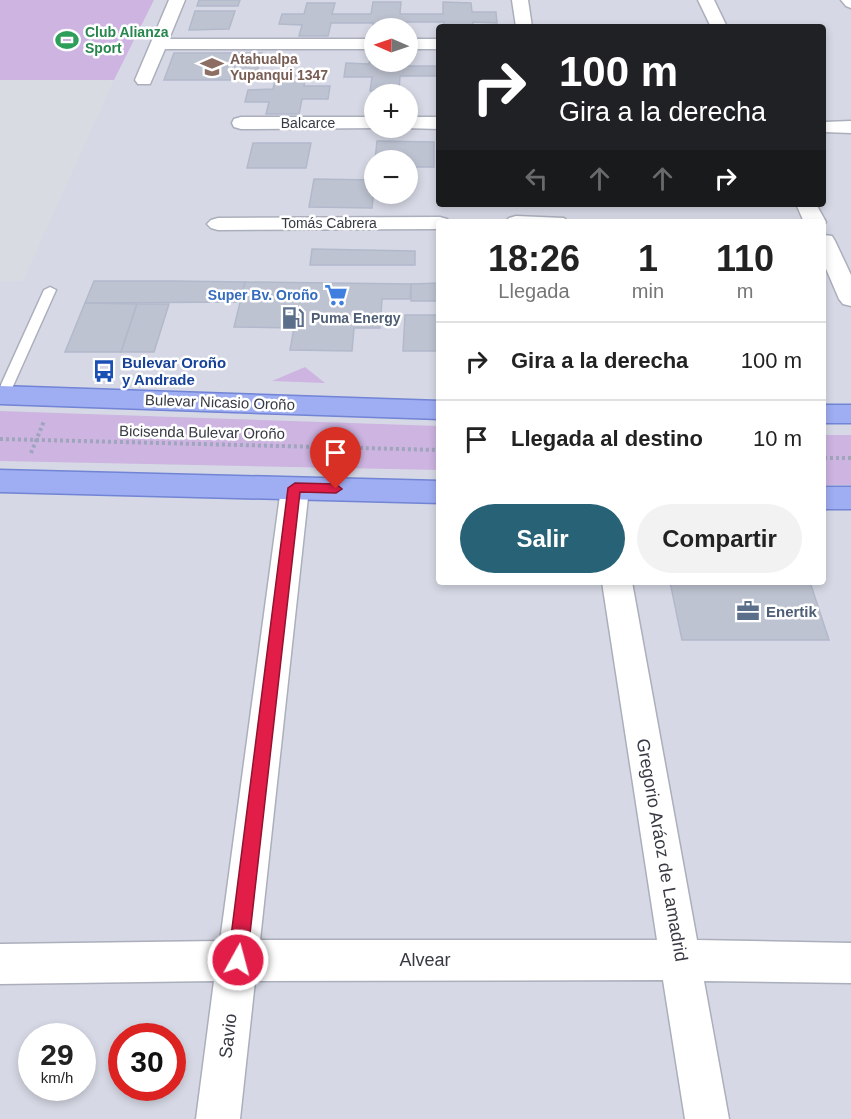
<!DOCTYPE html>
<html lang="es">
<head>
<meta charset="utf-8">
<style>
	:root { --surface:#fff; --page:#f2f2f2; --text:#222; --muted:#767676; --line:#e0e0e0; --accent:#286277 }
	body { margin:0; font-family:Arial,sans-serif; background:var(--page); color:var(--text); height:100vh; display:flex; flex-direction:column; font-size:22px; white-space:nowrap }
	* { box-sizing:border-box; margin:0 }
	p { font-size:20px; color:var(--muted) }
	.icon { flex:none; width:33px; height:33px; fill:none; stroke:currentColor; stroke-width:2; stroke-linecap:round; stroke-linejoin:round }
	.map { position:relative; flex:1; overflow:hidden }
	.panel { position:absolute; left:436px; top:219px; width:390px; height:366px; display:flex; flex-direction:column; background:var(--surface); border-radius:6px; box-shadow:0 3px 9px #0003 }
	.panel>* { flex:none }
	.hud { position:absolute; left:436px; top:24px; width:390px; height:183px; border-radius:6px; box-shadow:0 3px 9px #0003; background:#202124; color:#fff; overflow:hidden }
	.needle { width:39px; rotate:272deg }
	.buttons { position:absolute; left:364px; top:18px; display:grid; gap:12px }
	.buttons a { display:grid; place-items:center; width:54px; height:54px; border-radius:50%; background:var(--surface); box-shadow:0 3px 9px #0003; font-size:30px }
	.speed { position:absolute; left:18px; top:1023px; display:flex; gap:12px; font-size:30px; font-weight:700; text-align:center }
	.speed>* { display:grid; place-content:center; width:78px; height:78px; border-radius:50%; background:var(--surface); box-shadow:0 3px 9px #0003; line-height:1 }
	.speed small { font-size:15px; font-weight:400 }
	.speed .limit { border:9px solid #d22; background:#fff; color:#111 }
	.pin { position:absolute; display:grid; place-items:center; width:51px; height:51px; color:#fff; margin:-62px -26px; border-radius:50% 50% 50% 0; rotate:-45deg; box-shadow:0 0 6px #0007 }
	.pin .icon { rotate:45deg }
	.me { position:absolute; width:66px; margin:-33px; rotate:7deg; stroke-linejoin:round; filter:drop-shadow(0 0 4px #0008) }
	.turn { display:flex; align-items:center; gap:21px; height:126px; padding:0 24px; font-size:27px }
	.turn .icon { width:78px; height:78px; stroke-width:2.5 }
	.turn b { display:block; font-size:42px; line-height:51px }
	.lanes { display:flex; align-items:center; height:57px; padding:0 24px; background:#0003; justify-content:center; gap:30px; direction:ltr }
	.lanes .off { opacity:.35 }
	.eta { display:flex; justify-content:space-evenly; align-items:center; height:102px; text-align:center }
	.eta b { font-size:36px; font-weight:800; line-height:42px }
	.primary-button { display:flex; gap:12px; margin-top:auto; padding:12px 24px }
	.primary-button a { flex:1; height:69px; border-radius:36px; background:var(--accent); color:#fff; font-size:24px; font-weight:800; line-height:69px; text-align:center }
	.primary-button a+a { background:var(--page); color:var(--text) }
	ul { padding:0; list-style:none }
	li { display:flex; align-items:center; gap:18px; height:78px; padding:0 24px; border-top:2px solid var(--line) }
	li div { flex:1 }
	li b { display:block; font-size:22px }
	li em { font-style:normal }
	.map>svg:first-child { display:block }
	.residential { fill:#d6d9e5; fill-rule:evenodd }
	.industrial { fill:#d8dbe1 }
	.green { fill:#cdb4e1 }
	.building { fill:#bec3d1; stroke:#b2b9cb; stroke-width:1.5 }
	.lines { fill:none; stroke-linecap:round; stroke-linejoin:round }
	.lane-casing { stroke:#abafbb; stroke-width:3 }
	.street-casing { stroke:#abafbb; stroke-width:3 }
	.primary-casing { stroke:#7184d5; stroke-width:3 }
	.path { stroke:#9ea5bc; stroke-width:4; stroke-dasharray:3 3; stroke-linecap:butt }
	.lane { fill:#fff; fill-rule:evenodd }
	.street { fill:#fff; fill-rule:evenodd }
	.primary { fill:#9fadf2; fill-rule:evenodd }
	.route { fill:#e11d48; stroke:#92132f; stroke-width:1.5 }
	.labels { text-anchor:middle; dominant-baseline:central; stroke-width:5; stroke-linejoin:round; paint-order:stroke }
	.far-leisure-label { font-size:14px; font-weight:bold; fill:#27864d; stroke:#fff; text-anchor:start }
	.far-education-label { font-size:14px; font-weight:bold; fill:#785e54; stroke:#fff; text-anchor:start }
	.far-street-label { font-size:14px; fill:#373a43; stroke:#fff }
	.far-shop-label { font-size:14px; font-weight:bold; fill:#366cbe; stroke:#fff; text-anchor:end }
	.far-service-label { font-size:14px; font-weight:bold; fill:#4e5e75; stroke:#fff; text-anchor:start }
	.transit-label { font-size:15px; font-weight:bold; fill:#164399; stroke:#fff; text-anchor:start }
	.street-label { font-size:15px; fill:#373a43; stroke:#fff }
	.service-label { font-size:15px; font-weight:bold; fill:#4e5e75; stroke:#fff; text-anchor:start }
	.near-street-label { font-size:18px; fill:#373a43; stroke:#fff }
</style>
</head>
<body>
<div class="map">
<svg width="851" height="1119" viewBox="0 0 851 1119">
	<rect width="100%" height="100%" fill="#e7e9f1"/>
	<path class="residential" d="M0 0H851V1119H0ZM440 27H824V204H440ZM375 28H408V62H375ZM375 94H408V128H375ZM375 160H408V194H375ZM440 222H824V582H440ZM32 1036H82V1088H32ZM122 1036H172V1088H122Z"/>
	<polygon class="industrial" points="0,80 114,80 23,281 0,281"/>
	<g class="green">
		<polygon points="0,0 154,0 114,80 0,80"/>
		<polygon points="305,367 325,383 272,381"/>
		<polygon points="0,411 439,426 439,470 0,461"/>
		<rect x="824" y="435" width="27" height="50"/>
	</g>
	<g class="building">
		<polygon points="199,0 240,0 238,6 197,6"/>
		<polygon points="373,2 401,2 400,14 443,14 443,2 471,3 472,12 496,12 497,23 473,22 473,27 444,27 444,22 400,22 399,28 375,28 375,35 372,35 373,23 331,23 328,36 299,36 302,25 279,24 282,14 304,14 307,3 335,3 332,14 371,14"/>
		<polygon points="195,11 235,11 229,29 189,30"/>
		<polygon points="371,52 375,52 375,62 401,62 401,66 440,66 440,76 400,76 399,91 370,91 372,77 344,77 346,63 369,64"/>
		<polygon points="174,53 262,53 255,80 164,80"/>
		<polygon points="277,73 306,73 304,86 330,86 328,99 302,99 299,114 266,114 269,102 245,102 248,90 273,89"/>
		<polygon points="377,141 434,142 434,167 408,167 408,160 375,160"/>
		<polygon points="253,143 311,143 306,168 247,168"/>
		<polygon points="314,179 375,180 372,208 309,207"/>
		<polygon points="312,249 415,251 415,265 310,265"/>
		<polygon points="94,281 175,281 245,282 240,302 85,303"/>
		<polygon points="245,282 411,284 410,299 382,299 380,328 354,328 352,351 290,350 294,328 234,327"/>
		<polygon points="440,283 440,301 411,301 411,284"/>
		<polygon points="85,303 137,304 121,352 65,352"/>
		<polygon points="137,304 169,304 154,352 121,352"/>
		<polygon points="405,315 440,315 440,351 403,351"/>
		<polygon points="670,582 810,582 829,640 682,640"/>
	</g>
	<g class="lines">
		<g class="lane-casing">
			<polygon id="lane" points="50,287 56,290 9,395 8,398 0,398 0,387 44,290"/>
		</g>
		<g class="street-casing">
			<g id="street">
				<polygon points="169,0 185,0 169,39 375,39 375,49 165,49 150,84 138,84 135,80"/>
				<polygon points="512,0 528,0 532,27 516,27"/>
				<polygon points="698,0 714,0 727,27 711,27"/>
				<polygon points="841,0 851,0 851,8 846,6"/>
				<rect x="408" y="39" width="32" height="10"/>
				<polygon points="241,117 375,117 375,128 379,128 241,129 234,127 232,123 234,119"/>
				<polygon points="408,117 440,117 440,129 404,128 408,128"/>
				<polygon points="851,121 851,133 824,132 824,122"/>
				<polygon points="796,204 816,204 826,222 824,225 824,222 804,222"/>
				<polygon points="516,216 564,218 568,222 505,222 509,218"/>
				<polygon points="440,217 447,219 450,222 440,222 440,229 218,230 211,228 207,224 211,220 218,218"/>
				<polygon points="824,235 832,236 835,241 851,275 851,306 843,304 839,299 824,264"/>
				<polygon points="295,478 305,481 309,488 260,940 657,940 602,582 632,582 697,940 851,943 851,983 704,981 729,1119 685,1119 663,980 255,981 240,1119 196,1119 214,981 0,984 0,944 220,941 281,488 285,481"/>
			</g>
		</g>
		<g class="primary-casing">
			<g id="primary">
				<polygon points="0,386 440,401 440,419 0,404"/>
				<rect x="824" y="405" width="27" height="18"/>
				<polygon points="0,470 440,481 440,503 0,492"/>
				<rect x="824" y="487" width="27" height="22"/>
			</g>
		</g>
		<g class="path">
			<polyline points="0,439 440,450"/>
			<polyline points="31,453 44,421"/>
			<polyline points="824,458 851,458"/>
		</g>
		<use href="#lane" class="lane"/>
		<use href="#street" class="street"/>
		<use href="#primary" class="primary"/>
	</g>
	<polygon class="route" points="295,483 336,484 342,489 336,493 300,492 247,960 244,967 238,969 231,967 228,960 288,488"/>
	<defs>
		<g id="stadium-bare" transform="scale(1.8)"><path d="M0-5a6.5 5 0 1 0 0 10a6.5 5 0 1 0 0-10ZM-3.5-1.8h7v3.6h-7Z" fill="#2e9e5b" stroke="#fff" stroke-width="2.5" paint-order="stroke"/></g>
		<g id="school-bare" transform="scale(1.8)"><path d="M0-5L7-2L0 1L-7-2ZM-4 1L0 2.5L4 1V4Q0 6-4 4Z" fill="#8d6e63" stroke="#fff" stroke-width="2.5" paint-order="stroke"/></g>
		<g id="supermarket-bare" transform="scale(1.8)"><path d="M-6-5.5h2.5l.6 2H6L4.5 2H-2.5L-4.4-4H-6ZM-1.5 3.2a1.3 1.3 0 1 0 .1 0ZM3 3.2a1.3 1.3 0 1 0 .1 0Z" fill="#3f7fe0" stroke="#fff" stroke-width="2.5" paint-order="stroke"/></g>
		<g id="fuel-bare" transform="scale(1.8)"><path d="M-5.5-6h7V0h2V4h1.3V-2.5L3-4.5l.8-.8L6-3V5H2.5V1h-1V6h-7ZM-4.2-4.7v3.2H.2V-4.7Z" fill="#5c6f8a" stroke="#fff" stroke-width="2.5" paint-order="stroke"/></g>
		<g id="bus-bare" transform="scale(1.8)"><path d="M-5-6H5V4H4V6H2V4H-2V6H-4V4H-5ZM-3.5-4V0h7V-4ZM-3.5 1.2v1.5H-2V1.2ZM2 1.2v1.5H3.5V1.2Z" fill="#1a4fb4" stroke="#fff" stroke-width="2.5" paint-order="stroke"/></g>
		<g id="office-bare" transform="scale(1.8)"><path d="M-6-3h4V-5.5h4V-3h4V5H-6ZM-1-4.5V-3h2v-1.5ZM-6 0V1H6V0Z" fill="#5c6f8a" stroke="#fff" stroke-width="2.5" paint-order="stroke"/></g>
	</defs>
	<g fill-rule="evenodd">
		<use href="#stadium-bare" x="67" y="40"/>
		<use href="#school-bare" x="212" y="67"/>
		<use href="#supermarket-bare" x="336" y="295"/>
		<use href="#fuel-bare" x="293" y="318"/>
		<use href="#bus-bare" x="104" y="371"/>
		<use href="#office-bare" x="748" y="611"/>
	</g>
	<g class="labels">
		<g class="far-leisure-label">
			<text x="85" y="32">Club Alianza<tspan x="85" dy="16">Sport</tspan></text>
		</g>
		<g class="far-education-label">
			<text x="230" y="59">Atahualpa<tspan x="230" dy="16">Yupanqui 1347</tspan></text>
		</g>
		<g class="far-street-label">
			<text x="308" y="123">Balcarce</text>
			<text x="329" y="223">Tomás Cabrera</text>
		</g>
		<g class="far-shop-label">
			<text x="318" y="295">Super Bv. Oroño</text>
		</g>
		<g class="far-service-label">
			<text x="311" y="318">Puma Energy</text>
		</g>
		<g class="transit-label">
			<text x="122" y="362">Bulevar Oroño<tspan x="122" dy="17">y Andrade</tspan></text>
		</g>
		<g class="street-label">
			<text transform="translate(220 402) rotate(2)">Bulevar Nicasio Oroño</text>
			<text transform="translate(202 432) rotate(1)">Bicisenda Bulevar Oroño</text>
		</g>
		<g class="service-label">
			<text x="766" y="611">Enertik</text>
		</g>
		<g class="near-street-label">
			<text transform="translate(662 850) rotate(80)">Gregorio Aráoz de Lamadrid</text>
			<text x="425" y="960">Alvear</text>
			<text transform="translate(228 1036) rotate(-83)">Savio</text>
		</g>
	</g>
</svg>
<div class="buttons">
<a><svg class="needle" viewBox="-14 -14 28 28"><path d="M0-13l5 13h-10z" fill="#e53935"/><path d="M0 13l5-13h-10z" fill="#767676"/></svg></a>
<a>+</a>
<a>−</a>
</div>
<div class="speed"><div>29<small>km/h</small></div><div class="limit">30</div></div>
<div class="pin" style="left:336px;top:489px;background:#d93025"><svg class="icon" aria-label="arrive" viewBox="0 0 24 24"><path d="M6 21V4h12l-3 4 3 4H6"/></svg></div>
<svg class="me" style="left:238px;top:960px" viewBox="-20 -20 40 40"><circle r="17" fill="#e11d48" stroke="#fff" stroke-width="3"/><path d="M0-11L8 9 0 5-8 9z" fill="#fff"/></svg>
<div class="hud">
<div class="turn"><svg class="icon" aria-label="right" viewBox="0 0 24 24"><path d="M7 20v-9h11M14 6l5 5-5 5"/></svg><div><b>100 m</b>Gira a la derecha</div></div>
<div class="lanes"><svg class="icon off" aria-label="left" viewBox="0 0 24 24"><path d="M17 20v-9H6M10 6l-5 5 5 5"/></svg><svg class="icon off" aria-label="ahead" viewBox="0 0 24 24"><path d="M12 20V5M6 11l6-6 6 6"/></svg><svg class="icon off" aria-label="ahead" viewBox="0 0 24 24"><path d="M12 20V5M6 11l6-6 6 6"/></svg><svg class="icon" aria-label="right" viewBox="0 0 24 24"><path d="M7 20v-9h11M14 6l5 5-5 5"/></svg></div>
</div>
<section class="panel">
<div class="eta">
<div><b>18:26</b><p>Llegada</p></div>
<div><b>1</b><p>min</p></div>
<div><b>110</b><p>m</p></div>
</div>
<ul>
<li><svg class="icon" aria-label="right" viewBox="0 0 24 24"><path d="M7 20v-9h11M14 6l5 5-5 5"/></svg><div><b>Gira a la derecha</b></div><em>100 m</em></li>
<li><svg class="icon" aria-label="arrive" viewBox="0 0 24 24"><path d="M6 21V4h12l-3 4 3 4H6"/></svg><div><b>Llegada al destino</b></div><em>10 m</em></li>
</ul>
<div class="primary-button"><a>Salir</a><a>Compartir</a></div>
</section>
</div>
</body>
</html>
